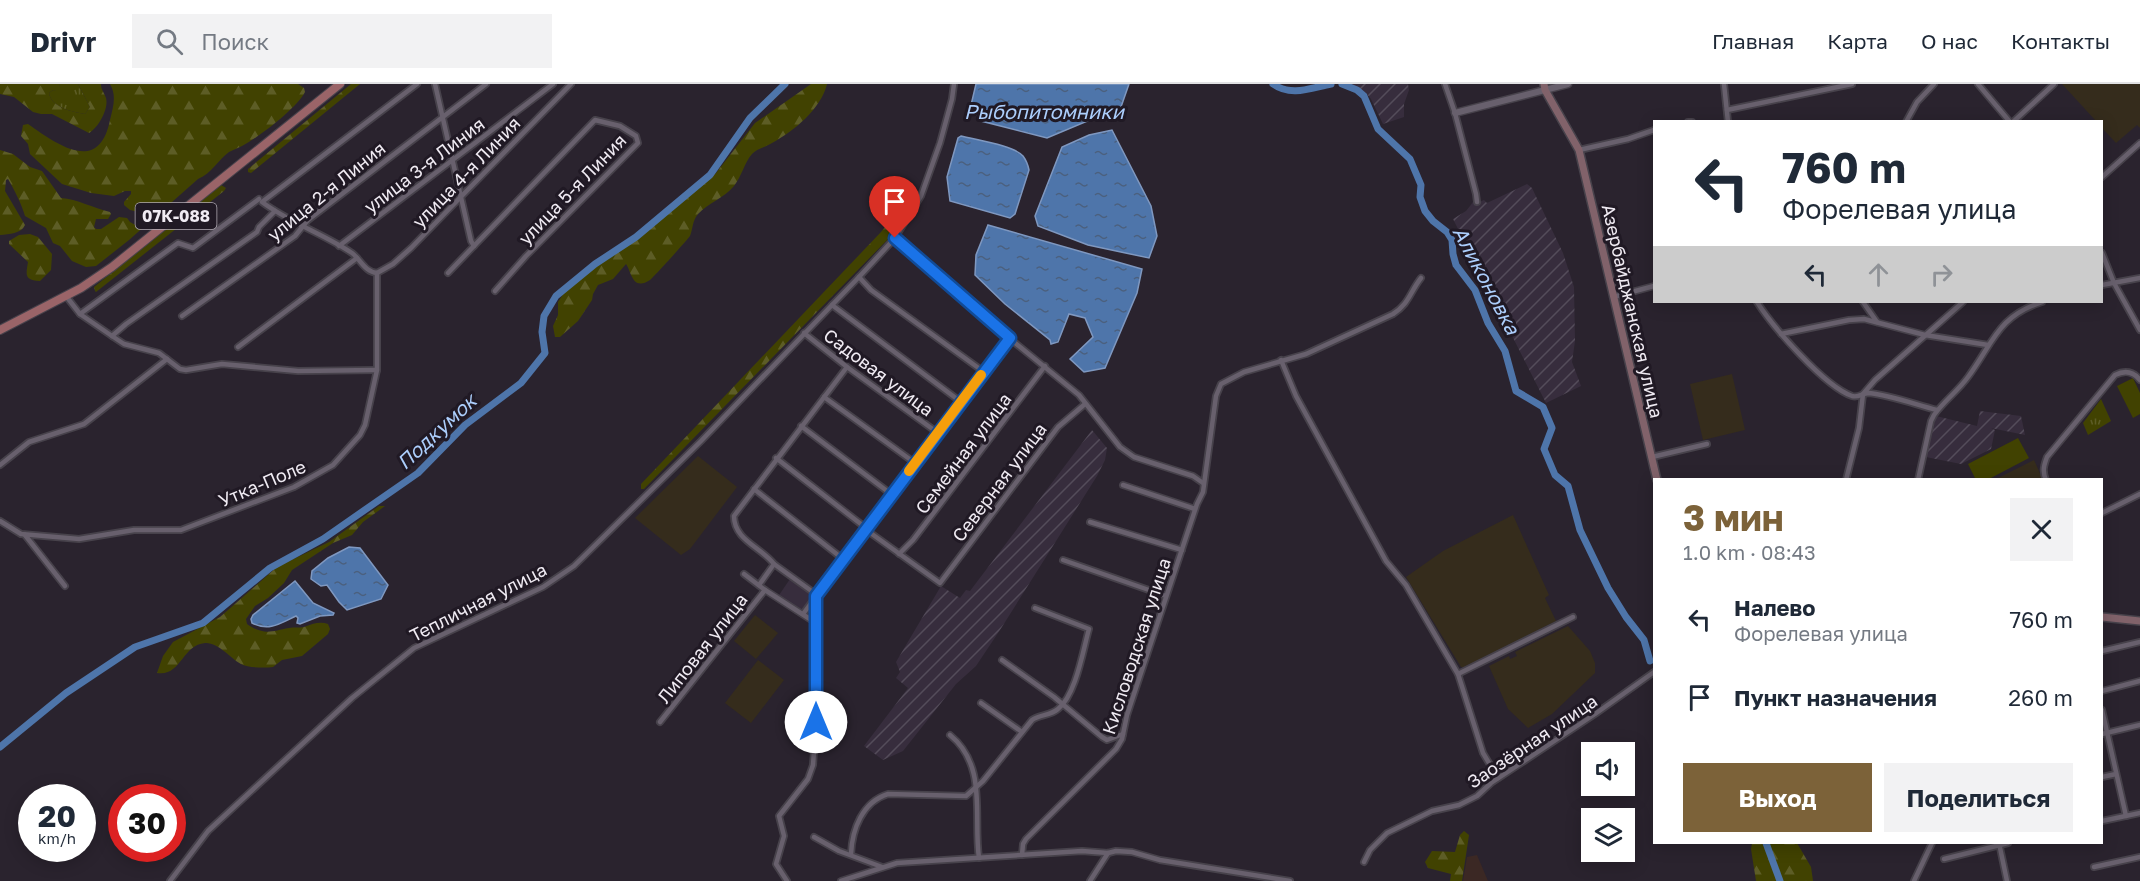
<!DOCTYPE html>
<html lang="ru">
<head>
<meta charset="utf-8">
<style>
	:root { --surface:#fff; --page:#f2f2f3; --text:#1f2937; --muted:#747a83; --line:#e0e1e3; --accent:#7c6239 }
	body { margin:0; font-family:"Golos Text",sans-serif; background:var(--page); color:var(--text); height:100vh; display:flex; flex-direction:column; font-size:22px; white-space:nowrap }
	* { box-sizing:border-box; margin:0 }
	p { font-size:20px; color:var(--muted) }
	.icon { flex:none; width:33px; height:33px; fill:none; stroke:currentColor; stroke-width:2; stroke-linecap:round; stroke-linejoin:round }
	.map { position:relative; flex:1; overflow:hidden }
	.sheet { position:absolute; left:1653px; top:394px; width:450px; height:366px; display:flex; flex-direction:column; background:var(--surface); border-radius:0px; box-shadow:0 3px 15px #0003 }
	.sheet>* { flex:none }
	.guide { position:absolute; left:1653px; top:36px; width:450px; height:183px; border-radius:0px; box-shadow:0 3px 15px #0003; background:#fff; color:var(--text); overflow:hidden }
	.controls { position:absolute; left:1581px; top:658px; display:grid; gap:12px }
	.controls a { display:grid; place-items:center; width:54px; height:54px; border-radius:0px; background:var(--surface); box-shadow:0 3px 15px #0003; font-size:30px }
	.speed { position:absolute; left:18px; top:700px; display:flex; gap:12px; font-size:30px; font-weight:700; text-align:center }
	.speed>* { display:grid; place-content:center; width:78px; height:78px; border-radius:50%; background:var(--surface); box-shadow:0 3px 15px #0003; line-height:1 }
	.speed small { font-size:15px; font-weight:400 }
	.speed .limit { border:9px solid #d22; background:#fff; color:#111 }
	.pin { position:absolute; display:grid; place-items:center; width:51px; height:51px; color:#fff; margin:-62px -26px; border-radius:50% 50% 50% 0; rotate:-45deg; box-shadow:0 0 6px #0007 }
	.pin .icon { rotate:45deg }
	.me { position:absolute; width:66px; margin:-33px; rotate:0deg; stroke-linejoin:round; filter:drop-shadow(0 0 4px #0008) }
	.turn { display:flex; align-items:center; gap:21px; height:126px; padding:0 30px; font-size:27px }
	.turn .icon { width:78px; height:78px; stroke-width:2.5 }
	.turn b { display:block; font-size:42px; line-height:51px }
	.lanes { display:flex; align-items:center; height:57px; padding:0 30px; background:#0003; justify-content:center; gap:30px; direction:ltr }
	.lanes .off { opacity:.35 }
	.round { display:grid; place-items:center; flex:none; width:63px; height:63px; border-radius:0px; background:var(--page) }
	.summary { display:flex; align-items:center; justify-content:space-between; height:102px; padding:0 30px }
	h1 { font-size:36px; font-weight:700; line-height:45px; color:var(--accent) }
	.primary-button { display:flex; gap:12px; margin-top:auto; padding:12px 30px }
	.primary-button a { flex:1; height:69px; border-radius:0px; background:var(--accent); color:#fff; font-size:24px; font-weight:700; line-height:69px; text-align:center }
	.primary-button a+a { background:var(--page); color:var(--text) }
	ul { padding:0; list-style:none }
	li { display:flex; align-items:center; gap:18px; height:78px; padding:0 30px }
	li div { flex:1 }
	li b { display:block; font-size:22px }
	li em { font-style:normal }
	header { display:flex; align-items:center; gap:36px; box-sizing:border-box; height:84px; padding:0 30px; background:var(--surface); border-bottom:2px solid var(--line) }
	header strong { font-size:28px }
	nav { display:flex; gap:33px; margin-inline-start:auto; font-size:21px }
	.search { width:420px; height:54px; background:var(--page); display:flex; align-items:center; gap:15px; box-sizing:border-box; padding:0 21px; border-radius:0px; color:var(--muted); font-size:22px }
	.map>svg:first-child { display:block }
	.built { fill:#372d3d }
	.industrial { fill:url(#industrial-furrows) }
	.education { fill:#352c1c }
	.medical { fill:#3b2824 }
	.grass { fill:url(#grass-tufts) }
	.forest { fill:url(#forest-firs) }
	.garden { fill:#414201 }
	.water { fill:url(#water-ripples); stroke:#7f98c0; stroke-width:1.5 }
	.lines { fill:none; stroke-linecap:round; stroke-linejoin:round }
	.river { stroke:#4e75aa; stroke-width:7 }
	.minor-casing { stroke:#47424b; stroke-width:8 }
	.tertiary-casing { stroke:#47424b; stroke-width:9 }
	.secondary-casing { stroke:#47424b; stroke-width:10 }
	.primary-casing { stroke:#47424b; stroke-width:10 }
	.minor { stroke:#68606d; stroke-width:4.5 }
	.tertiary { stroke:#68606d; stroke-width:6 }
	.secondary { stroke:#81626a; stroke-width:7 }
	.primary { stroke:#9a6468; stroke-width:8 }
	.route-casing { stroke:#114b97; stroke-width:15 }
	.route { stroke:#1a73e8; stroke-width:10 }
	.slow { stroke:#f59e0b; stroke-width:10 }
	.labels { text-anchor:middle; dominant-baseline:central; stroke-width:6; stroke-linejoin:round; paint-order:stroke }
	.shield { fill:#201924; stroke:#b2acb5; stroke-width:1.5 }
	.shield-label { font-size:16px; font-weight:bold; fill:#f0ebf3 }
	.street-label { font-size:18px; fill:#f0ebf3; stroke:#201924 }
	.water-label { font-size:20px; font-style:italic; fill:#accefc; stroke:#201924 }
</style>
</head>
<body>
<header>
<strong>Drivr</strong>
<div class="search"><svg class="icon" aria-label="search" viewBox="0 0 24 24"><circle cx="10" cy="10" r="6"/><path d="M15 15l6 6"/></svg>Поиск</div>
<nav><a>Главная</a><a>Карта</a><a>О нас</a><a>Контакты</a></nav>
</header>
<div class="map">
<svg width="2140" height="797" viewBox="0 0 2140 797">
	<defs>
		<pattern id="industrial-furrows" width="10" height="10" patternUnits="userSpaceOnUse" patternTransform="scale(1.5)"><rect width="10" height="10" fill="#372d3d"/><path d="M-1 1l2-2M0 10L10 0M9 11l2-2" fill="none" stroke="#544c5a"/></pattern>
		<pattern id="grass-tufts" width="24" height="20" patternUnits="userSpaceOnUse" patternTransform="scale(1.5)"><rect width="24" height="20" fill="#414201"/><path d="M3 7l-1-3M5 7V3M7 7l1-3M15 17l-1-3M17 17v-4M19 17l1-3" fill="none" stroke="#5d5d26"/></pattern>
		<pattern id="forest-firs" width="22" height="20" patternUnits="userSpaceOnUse" patternTransform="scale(1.5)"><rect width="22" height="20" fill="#414201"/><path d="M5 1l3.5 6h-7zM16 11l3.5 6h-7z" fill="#5d5d26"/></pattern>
		<pattern id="water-ripples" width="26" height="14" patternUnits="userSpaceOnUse" patternTransform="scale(1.5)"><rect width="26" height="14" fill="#4e75aa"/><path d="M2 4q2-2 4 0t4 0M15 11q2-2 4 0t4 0" fill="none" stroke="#4b607e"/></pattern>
	</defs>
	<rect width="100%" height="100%" fill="#2a232e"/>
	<polygon class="built" points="790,495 813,507 816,512 803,530 777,514"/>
	<g class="industrial">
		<polygon points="1348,0 1408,0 1409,6 1404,20 1404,33 1383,40 1371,15 1366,9"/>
		<polygon points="1527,100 1532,104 1563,169 1574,203 1575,257 1572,278 1581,302 1546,319 1453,135 1466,127 1474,117 1479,118 1484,116 1487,119"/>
		<polygon points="1980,327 2021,332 2025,351 1991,344 1995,346 1991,365 1961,380 1926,373 1936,332 1977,342"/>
		<polygon points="1092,346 1107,364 1105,376 1097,392 1000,546 976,582 956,600 903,667 883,676 864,662 908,604 896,594 900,588 896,578 941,502 960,514 966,506 970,507"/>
	</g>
	<g class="education">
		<polygon points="2062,0 2140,0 2140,44 2137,41 2116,59 2102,44 2102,38 2096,37"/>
		<polygon points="1732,290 1745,346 1703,356 1690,300"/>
		<polygon points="698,372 737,403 690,465 681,471 635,434"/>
		<polygon points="2034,376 2043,396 1994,396"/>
		<polygon points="1513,431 1549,511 1545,514 1556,537 1464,583 1461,583 1406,493 1443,467"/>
		<polygon points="755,531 778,549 756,575 734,557"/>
		<polygon points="1568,542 1590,567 1595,579 1595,589 1552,630 1528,644 1508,625 1489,582 1509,572 1510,575 1517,572 1515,568"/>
		<polygon points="758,576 784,596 751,639 725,619"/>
	</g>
	<polygon class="medical" points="1477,771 1488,797 1463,797 1467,773"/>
	<g class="grass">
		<path d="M59 0H78L90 23 85 30C72 28 51 23 49 9L53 6 58 7 60 6Z"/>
		<polygon points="2101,315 2111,337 2088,351 2083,339"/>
	</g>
	<g class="forest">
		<path d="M0 0H59L61 6 59 8 53 6 49 9C51 23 72 28 85 30L90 23 78 0H101C101 6 104 8 106 14 109 25 98 44 89 49L52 30H41L33 28 14 13 0 10Z"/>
		<path d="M110 0H298L304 4 305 8C297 24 259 53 242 62 238 64 233 66 229 68 218 76 212 89 198 95L129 156 96 182 86 183 72 177 60 162 53 159 46 144 25 132C22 121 14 105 8 95L6 96 5 107 25 141C21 150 9 150 0 151V66L13 70 30 83 42 87 61 114C77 115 93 124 110 128L111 130 108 135H96L94 143 96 145H101L119 133 127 134 130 138 137 142 148 133 147 130 130 126 124 121V118L131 110V107H125L114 112 91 109 62 100 30 70 28 60 21 52 23 41 28 40C58 61 99 91 110 36 113 23 117 12 110 0Z"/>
		<polygon points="351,0 360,0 251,89 248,88 248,85"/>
		<path d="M811 0H827C821 25 794 47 772 59 766 63 756 65 752 70 744 79 742 92 734 102 724 114 708 119 698 130 692 137 693 145 690 152 688 155 653 194 650 196 632 208 631 186 626 180L613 195 598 201 593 210 592 216 578 237 560 253H555L553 242 558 231V218L567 204 648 146 661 131 694 108 716 89 755 39Z"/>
		<polygon points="221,101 226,104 224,107 96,208 95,207 94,203"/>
		<polygon points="904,122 907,127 891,152 644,405 641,405 641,400 881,148 901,123"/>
		<path d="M30 150 38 153 52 170 51 186 40 197C24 196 26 191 28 178L9 160V157L19 151Z"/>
		<path d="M379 422H385L363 438 352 451 333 459 292 486 284 499 268 514 255 522 246 535 247 540C264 552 272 547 289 544 294 543 299 544 304 543 312 540 320 537 328 540L330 545 328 550 302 572 282 576 273 583C265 584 248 584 241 580 230 574 218 558 205 559 182 561 181 593 157 589L163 572 173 558 220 533 277 483 329 458Z"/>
		<polygon points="1464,747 1469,751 1462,797 1450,797 1451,790 1428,784 1425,778 1432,767 1455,768 1460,751"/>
		<polygon points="1752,759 1797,759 1811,783 1813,797 1756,797 1751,765"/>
	</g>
	<g class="garden">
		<polygon points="2133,294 2140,309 2140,330 2133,334 2117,302"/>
		<polygon points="2018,354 2029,374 1987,396 1976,396 1968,380"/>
	</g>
	<g class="water">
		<polygon points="976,0 1129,0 1121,23 1047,54 981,37 971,21"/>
		<polygon points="1112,46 1151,122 1157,152 1149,174 1088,161 1038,142 1035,132 1062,63 1089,51"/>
		<path d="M961 52C976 56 1013 61 1023 72 1026 76 1028 81 1029 86L1015 130 1010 134 950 117 947 93 958 54Z"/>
		<polygon points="988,141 1142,185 1137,209 1105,284 1084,288 1070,275 1093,253 1085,234 1069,230 1058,258 1051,260 1050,256 1005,220 975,191 976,171"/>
		<polygon points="349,463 360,464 388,501 381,515 347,526 339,518 327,501 321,502 311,495 312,487 328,474"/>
		<path d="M295 497 313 519 334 529 333 531 320 532 300 540 297 539 298 534 296 532C281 539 269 548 252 539L251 535 253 531Z"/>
	</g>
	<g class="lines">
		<g class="river">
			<path d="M1273 0C1291 13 1311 4 1331 0"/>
			<polyline points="1342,0 1357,6 1364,12 1378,45 1410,75 1421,101 1420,113 1425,127 1433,137 1447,148 1452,156 1453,170 1456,181 1475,206 1488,239 1505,267 1516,307 1543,323 1552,344 1544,365 1555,391 1568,402 1580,446 1608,504 1626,533 1644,556 1650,577"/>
			<polyline points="0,663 66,609 135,563 203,539 270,484 323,455 418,389 465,341 521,299 545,269 542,248 544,232 556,212 595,180 636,153 710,91 750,34 785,0"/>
			<polyline points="1766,759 1780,797"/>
		</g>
		<g class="minor-casing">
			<g id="minor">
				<polyline points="435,0 471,157 474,162"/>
				<polyline points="1445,0 1455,29 1476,110 1477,118"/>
				<polyline points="1724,0 1728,38"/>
				<polyline points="1978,0 2010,38"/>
				<polyline points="1727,26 1852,0"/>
				<polyline points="1688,38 1692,38"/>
				<polyline points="1906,38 1917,18 1934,0"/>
				<polyline points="2013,38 2054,0"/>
				<polyline points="1579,66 1628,55 1654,46"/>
				<polyline points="2102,93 2140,59"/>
				<polyline points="895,154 1009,254 1079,311 1120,363 1134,373 1193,392 1203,399"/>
				<polyline points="339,162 553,0"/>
				<polyline points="2102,169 2114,199 2140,246"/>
				<path d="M377 189C365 188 361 176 352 169 324 150 290 139 262 118L417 0"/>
				<polyline points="377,189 393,180 411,164 571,0"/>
				<polyline points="448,189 595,36 620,42 636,52 638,59 526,172 495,207"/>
				<polyline points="859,193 871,206 984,288"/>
				<polyline points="2102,201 2140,194"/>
				<polyline points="66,212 80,230 112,252 124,260 159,269 180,285 186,286 222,280 298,287 377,286"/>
				<polyline points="1613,213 1654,202"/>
				<path d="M1757 218C1773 243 1824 302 1852 312 1859 314 1862 309 1869 309 1890 311 1917 321 1937 326"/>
				<polyline points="1863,218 1877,238"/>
				<polyline points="832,221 961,318"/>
				<polyline points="80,230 178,159 193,164 259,115"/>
				<polyline points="182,232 295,152 308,136 486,0"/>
				<polyline points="804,249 847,283 938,349"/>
				<polyline points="1781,250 1849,236 1864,235 1925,251 1988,261"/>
				<polyline points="112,252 126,240 257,148 259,143 275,127"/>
				<polyline points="238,263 357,174"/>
				<polyline points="1281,276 1296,312 1386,477 1406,501 1458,590 1483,669 1498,694"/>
				<polyline points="824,313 915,379"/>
				<polyline points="801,342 891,410"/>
				<polyline points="1652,373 1707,360"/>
				<polyline points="776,374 866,444"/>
				<polyline points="0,381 29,358 84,340 167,275"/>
				<polyline points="1846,396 1859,344 1863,310 1875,296 1963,218"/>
				<path d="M1918 396 1931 337 1934 331C1944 317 1958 307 1968 293 1993 259 1998 232 2042 218"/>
				<path d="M2046 396C2042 387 2044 381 2047 373L2115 291C2125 286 2133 287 2140 296"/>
				<polyline points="1123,401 1195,425"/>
				<polyline points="754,405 843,475"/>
				<polyline points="2102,429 2140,410"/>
				<polyline points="0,437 21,450 79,455 134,446 181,446 294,403 333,381 360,351 365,341 377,286 377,189"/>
				<polyline points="1090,438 1182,466"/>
				<polyline points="865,445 940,499 1058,343 1085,320"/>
				<polyline points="25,451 65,502"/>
				<polyline points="899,470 913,456 1045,282"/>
				<polyline points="1063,476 1166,512"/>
				<polyline points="744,490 765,506 816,539"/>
				<polyline points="759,501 774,480"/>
				<path d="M817 511 774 480C761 463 734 456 734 432L847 283"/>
				<polyline points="803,530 1009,254"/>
				<polyline points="2102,567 2140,558"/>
				<polyline points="1002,576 1054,613 1102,653 1107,656 1123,650"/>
				<polyline points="1458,590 1573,533"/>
				<polyline points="2102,607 2140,597"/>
				<polyline points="981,619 1022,648"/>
				<polyline points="2102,626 2126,732"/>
				<polyline points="660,638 765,506"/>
				<polyline points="2102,650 2140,641"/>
				<path d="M950 651C988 682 973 732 979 774"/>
				<polyline points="2102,693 2116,690"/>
				<polyline points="2102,737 2140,729"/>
				<polyline points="814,753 839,767 882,783"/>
				<polyline points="1999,759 2007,797"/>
				<path d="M851 770C852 746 862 718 888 710L966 712 983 697 1032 636C1040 630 1050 632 1058 625 1076 611 1083 566 1089 545L1035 524"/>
				<path d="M1022 771 1023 760 1026 755 1116 665 1122 655 1127 631 1197 420 1203 408 1216 312 1221 300 1244 288 1306 270 1393 230C1409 220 1410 208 1421 194"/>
				<polyline points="1944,775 2008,759"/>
				<polyline points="1364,778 1370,766 1387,749 1432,727 1459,721 1477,712 1491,699 1595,630 1654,588"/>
				<polyline points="2094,783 2140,773"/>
				<polyline points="170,797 208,747 352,614 414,564 543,503 574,482 701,357 859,193 895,154 921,112 940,59 952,15 954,0"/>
				<polyline points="787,797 776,780 784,752 779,732 808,695 813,681 816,638 816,512"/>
				<polyline points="841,797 897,779 1082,767 1108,769 1116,767 1132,768 1160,776 1290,797"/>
				<polyline points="1090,797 1108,769"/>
				<polyline points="1914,797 1932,759"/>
			</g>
		</g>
		<g class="tertiary-casing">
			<polyline id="tertiary" points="1455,29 1568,0"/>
		</g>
		<g class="secondary-casing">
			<g id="secondary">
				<polyline points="1544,0 1545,6 1579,66 1657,396"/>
				<polyline points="2102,533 2140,537"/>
			</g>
		</g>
		<g class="primary-casing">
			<polyline id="primary" points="0,246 81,204 112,183 340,0"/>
		</g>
		<use href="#minor" class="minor"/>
		<use href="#tertiary" class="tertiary"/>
		<use href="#secondary" class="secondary"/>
		<use href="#primary" class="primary"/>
	</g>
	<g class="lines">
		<g class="route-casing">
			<polyline id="route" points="816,638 816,512 1010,254 895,154"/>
		</g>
		<use href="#route" class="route"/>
		<polyline class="slow" points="909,387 981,291"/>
	</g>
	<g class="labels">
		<rect class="shield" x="135.5" y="119" width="81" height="26" rx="4.5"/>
		<g class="shield-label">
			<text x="176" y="132">07К-088</text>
		</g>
		<g class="street-label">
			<text transform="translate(424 81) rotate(-37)">улица 3-я Линия</text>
			<text transform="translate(466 88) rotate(-46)">улица 4-я Линия</text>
			<text transform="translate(572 105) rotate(-46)">улица 5-я Линия</text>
			<text transform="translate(326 107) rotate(-39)">улица 2-я Линия</text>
			<text transform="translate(1633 227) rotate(77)">Азербайджанская улица</text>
			<text transform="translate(879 288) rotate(37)">Садовая улица</text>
			<text transform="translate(963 369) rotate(-53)">Семейная улица</text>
			<text transform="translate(999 398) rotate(-53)">Северная улица</text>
			<text transform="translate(262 399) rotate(-23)">Утка-Поле</text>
			<text transform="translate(478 518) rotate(-27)">Тепличная улица</text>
			<text transform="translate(1136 562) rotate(-72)">Кисловодская улица</text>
			<text transform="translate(702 564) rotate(-52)">Липовая улица</text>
			<text transform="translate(1532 657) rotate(-34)">Заозёрная улица</text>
		</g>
		<g class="water-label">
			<text x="1044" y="27">Рыбопитомники</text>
			<text transform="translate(1487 196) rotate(62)">Аликоновка</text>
			<text transform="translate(436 347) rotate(-43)">Подкумок</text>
		</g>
	</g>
</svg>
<div class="controls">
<a><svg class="icon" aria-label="sound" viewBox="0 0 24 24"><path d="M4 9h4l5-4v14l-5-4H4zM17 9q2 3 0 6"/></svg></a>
<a><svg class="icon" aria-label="layers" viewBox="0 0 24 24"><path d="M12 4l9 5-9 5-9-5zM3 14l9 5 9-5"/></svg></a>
</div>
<div class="speed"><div>20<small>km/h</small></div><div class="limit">30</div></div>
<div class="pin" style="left:895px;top:154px;background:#d93025"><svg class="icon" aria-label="arrive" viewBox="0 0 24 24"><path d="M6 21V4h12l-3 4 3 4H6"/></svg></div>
<svg class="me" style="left:816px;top:638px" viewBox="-20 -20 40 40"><circle r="19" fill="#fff"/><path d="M0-13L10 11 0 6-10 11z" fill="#1a73e8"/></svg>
<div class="guide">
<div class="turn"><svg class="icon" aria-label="left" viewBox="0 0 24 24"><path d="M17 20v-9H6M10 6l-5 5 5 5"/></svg><div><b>760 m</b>Форелевая улица</div></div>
<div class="lanes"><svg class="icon" aria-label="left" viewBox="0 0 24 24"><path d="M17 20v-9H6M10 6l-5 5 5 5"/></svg><svg class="icon off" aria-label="ahead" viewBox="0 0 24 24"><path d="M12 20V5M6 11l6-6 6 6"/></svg><svg class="icon off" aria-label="right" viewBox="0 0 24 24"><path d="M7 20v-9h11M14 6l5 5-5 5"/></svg></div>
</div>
<section class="sheet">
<div class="summary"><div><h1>3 мин</h1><p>1.0 km · 08:43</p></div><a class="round"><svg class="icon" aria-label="close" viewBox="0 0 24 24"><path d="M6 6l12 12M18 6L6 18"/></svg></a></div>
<ul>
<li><svg class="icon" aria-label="left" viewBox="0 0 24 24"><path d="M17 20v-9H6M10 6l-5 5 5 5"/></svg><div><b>Налево</b><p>Форелевая улица</p></div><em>760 m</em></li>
<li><svg class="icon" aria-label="arrive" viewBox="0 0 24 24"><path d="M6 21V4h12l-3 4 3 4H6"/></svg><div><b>Пункт назначения</b></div><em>260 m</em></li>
</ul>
<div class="primary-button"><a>Выход</a><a>Поделиться</a></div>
</section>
</div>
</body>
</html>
